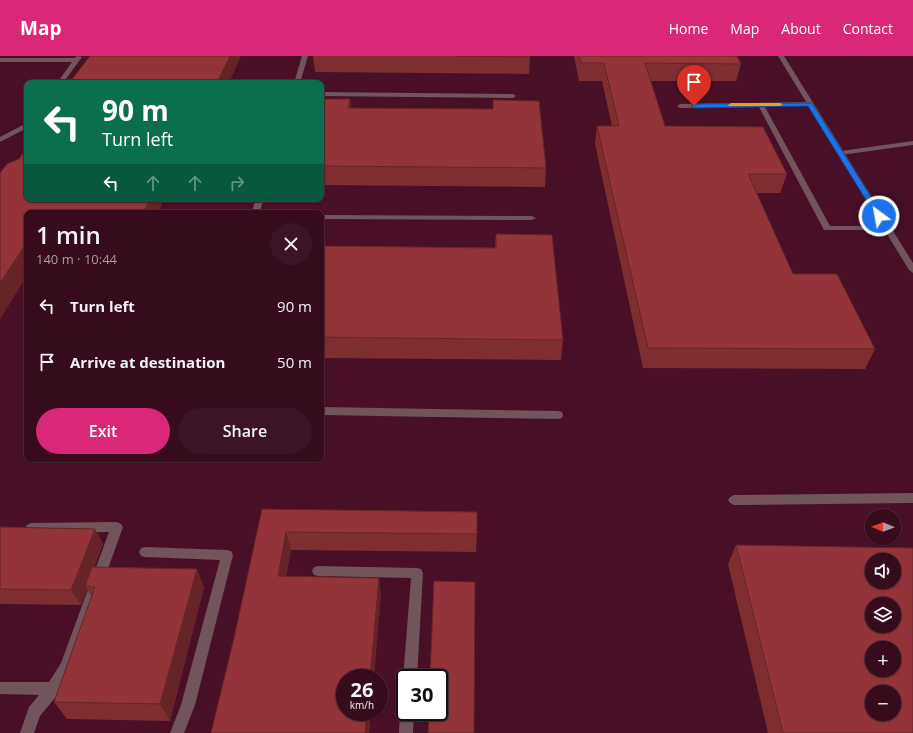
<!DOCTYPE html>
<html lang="en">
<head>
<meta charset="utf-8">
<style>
	:root { --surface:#360b1c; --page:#3d1425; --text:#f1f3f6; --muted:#aa9ba3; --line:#502b3b; --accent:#db2777 }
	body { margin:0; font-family:"Open Sans",sans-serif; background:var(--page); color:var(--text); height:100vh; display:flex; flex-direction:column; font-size:15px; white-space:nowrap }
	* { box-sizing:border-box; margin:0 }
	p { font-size:13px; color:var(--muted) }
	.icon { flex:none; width:22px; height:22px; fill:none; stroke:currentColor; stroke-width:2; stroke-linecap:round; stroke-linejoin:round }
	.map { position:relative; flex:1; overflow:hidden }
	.details { position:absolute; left:24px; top:154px; width:300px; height:252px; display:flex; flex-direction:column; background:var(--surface); border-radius:8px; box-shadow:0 1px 3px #0004,0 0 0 1px var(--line) }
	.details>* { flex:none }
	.top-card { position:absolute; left:24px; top:24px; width:300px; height:122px; border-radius:8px; box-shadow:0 1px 3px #0004,0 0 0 1px var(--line); background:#0b6e4f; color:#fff; overflow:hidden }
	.needle { width:26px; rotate:271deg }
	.buttons { position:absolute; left:865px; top:453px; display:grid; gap:8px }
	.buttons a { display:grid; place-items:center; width:36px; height:36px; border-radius:50%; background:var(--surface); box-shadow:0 1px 3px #0004,0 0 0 1px var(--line); font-size:20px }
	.speed { position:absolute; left:336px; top:613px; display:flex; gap:8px; font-size:20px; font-weight:700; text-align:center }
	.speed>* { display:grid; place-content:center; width:52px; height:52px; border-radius:50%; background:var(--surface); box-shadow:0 1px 3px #0004,0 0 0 1px var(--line); line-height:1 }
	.speed small { font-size:10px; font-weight:400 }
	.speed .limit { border:2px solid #111; border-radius:6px; background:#fff; color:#111 }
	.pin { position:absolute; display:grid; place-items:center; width:34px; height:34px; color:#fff; margin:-41px -17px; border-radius:50% 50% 50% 0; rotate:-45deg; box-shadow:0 0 4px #0007 }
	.pin .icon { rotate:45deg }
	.me { position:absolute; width:44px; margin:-22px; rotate:328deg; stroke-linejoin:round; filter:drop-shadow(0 0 3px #0008) }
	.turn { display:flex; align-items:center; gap:14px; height:84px; padding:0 12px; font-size:18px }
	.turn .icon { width:52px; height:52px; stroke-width:2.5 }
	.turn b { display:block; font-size:28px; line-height:34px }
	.lanes { display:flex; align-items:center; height:38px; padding:0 12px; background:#0003; justify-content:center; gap:20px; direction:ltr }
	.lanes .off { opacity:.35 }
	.round { display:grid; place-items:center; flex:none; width:42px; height:42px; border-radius:21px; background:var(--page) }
	.overview { display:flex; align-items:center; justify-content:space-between; height:68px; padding:0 12px }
	h1 { font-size:24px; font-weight:600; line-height:30px }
	.cta { display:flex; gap:8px; margin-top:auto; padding:8px 12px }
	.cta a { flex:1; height:46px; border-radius:24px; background:var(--accent); color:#fff; font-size:16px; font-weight:600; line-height:46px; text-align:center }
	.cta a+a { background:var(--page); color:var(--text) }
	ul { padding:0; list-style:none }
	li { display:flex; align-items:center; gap:12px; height:56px; padding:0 12px }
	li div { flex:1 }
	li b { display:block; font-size:15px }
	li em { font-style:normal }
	header { display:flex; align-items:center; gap:24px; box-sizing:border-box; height:56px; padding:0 20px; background:var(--accent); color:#fff }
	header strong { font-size:19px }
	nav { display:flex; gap:22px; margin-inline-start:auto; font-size:14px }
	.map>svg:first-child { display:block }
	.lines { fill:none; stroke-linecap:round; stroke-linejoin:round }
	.lane { fill:#71545c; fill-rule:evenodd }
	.street { fill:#71545c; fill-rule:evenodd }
	.wall { fill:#7e2d31 }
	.shaded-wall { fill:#662428 }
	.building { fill:#923439; stroke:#662428; fill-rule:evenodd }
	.route { fill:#1a73e8; stroke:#114b97 }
	.slow { fill:#f59e0b }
</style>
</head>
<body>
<header>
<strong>Map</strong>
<nav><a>Home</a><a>Map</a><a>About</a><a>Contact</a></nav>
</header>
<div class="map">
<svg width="913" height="677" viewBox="0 0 913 677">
	<rect width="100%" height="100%" fill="#480f26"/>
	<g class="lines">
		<g class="lane">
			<polygon points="77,0 82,1 63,27 57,27 72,6 0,6 0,2 75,2"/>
			<polygon points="302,0 308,0 300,27 294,27"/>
			<polygon points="321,36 513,38 516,40 513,42 321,40"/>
			<polygon points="810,46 813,48 812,49 765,51 830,170 890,170 890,174 824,174 759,51 680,52 677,50 680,48"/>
			<polygon points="27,67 27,72 0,86 0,81"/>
			<polygon points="913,85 913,89 841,99 837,97 841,95"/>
			<polygon points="256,143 264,143 259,157 251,157"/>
			<polygon points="321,159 532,160 536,162 532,164 321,163"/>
			<polygon points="321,351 558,355 562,356 563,359 562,362 558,363 321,359"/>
			<polygon points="913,437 913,447 734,449 730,447 728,444 730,441 734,439"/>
			<polygon points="117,466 121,468 123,471 73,610 58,638 40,660 34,677 20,677 29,651 39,639 0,638 0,626 49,626 61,607 109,476 31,477 27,475 25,472 27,469 31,467"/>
			<polygon points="145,491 227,494 231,495 233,499 195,649 184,677 170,677 181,649 220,504 145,501 141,500 139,496 141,492"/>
			<polygon points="318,510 417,512 421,513 423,517 417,622 405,622 405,626 403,622 411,522 318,520 314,519 312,515 314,511"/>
			<polygon points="405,650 405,656 414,656 413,677 399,677 400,656 402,651"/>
		</g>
		<polygon class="street" points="778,0 784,0 913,207 913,217 909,214"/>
	</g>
	<g class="wall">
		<polygon points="313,0 530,0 530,1 529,18 315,16"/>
		<polygon points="574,0 737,0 741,8 736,25 650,25 665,70 787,118 780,137 757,137 793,218 875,293 865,313 643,312 595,88 597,70 612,70 602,25 579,25"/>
		<polygon points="321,43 350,43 351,52 493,53 493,44 546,112 545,131 321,129"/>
		<polygon points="0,117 162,148 158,157 27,157 27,219 0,263"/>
		<polygon points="496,178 563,284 561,304 321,302 321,190 495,192"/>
		<polygon points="262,453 477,478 476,496 291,494 286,520 381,539 345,656 371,656 369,677 234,582"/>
		<polygon points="0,471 95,473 103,488 94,511 204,531 170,665 67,663 54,646 92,541 87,533 81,549 0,548"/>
		<polygon points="736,489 913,677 768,677 728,508"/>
	</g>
	<g class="shaded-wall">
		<polygon points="230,0 241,0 229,27 217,27"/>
		<polygon points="350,43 352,62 348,52"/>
		<polygon points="150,143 161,143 162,148 158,157 143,157"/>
		<polygon points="23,192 27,201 27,219 0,263 0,227"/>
		<polygon points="95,473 103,488 87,531 85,530 87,533 81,549 71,534"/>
		<polygon points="286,476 291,494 283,538 278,520"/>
		<polygon points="197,513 204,531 170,665 160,648"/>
		<polygon points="379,522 381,539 374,622 370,622"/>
		<polygon points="367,656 371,656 369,677 365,677"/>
	</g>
	<g class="building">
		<polygon points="90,0 230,0 217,27 75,27 76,26 70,26"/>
		<polygon points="454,0 530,0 530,1"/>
		<polygon points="579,0 737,0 741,8 645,7 665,70 763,71 787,118 748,118 793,218 837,218 875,293 648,292 597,70 619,70 604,7 581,7"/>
		<polygon points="321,43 350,43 348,52 493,53 493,44 539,45 546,112 321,110"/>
		<polygon points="27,92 27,143 150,143 143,157 27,157 27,192 23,192 0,227 0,117 7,108 19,103"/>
		<polygon points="496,178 552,179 563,284 321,281 321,190 496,192"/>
		<polygon points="262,453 477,456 477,478 286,476 278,520 379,522 370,622 345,622 345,656 367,656 365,677 211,677 234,582"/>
		<polygon points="0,471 95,473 71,534 0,533"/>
		<path d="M736 489 913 492V677H783ZM872 504H894V526H872ZM872 548H894V570H872ZM872 592H894V614H872ZM872 636H894V658H872Z"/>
		<polygon points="92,511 197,513 160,648 54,646 95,531 85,530"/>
		<polygon points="434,525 475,526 474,677 428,677 429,656 439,656 439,622 430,622"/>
	</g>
	<polygon class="route" points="812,47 883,160 882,161 879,162 876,160 808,50 694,52 691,50 694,48"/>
	<polygon class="slow" points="731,47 780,47 783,48 780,50 729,50 728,49"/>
</svg>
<div class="buttons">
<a><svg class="needle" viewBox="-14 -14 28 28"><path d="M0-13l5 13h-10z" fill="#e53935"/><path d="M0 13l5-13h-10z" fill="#aa9ba3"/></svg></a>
<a><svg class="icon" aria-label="sound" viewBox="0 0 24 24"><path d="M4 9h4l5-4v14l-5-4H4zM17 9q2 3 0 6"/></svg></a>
<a><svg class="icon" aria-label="layers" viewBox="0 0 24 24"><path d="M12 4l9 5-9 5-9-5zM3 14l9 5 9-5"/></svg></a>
<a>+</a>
<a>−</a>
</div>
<div class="speed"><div>26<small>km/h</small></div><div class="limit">30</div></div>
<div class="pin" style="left:694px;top:50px;background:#d93025"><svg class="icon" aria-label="arrive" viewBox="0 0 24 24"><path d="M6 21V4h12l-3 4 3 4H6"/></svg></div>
<svg class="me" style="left:879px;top:160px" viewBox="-20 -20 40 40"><circle r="17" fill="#1a73e8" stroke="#fff" stroke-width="3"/><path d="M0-11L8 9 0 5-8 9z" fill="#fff"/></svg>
<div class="top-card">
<div class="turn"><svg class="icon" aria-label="left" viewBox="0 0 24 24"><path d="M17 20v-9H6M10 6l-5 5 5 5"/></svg><div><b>90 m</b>Turn left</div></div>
<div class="lanes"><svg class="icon" aria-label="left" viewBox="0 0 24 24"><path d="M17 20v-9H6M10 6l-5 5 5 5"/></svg><svg class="icon off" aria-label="ahead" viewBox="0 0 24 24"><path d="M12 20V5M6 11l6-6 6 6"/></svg><svg class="icon off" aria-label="ahead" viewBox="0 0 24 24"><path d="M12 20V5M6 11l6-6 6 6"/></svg><svg class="icon off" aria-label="right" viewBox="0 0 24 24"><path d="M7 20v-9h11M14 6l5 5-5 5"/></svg></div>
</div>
<section class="details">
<div class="overview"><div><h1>1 min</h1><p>140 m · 10:44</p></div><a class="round"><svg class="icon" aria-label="close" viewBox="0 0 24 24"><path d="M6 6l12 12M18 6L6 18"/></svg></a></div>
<ul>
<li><svg class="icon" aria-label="left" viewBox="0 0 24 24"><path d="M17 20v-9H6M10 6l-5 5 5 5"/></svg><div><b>Turn left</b></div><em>90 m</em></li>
<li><svg class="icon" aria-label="arrive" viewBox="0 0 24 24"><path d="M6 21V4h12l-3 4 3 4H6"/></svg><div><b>Arrive at destination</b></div><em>50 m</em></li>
</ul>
<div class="cta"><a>Exit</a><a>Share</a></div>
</section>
</div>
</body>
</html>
